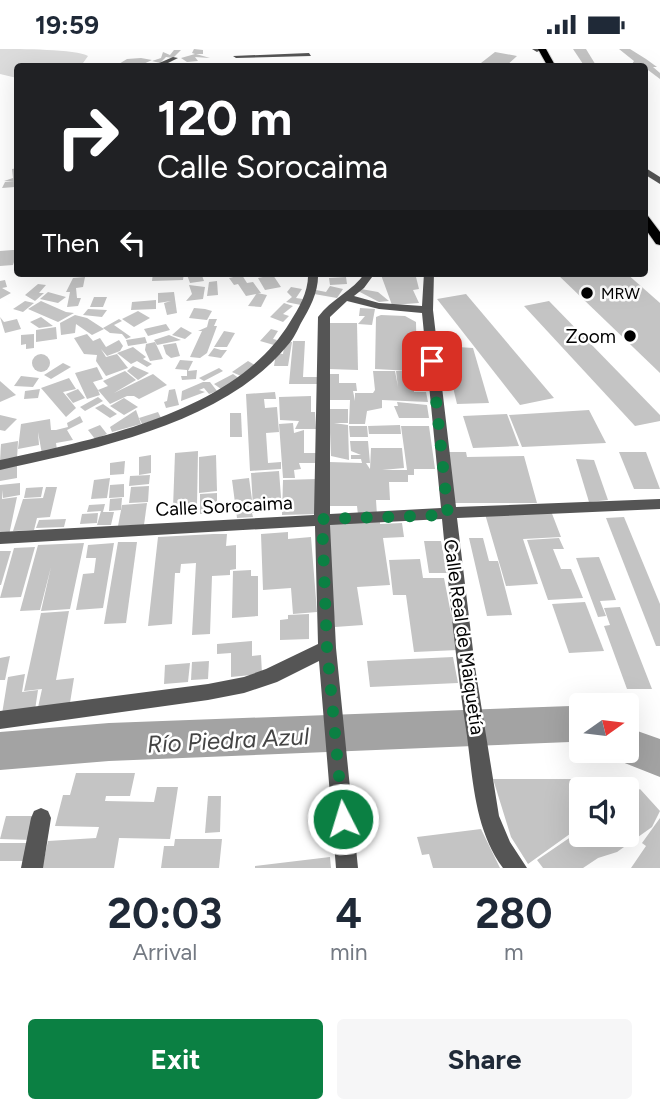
<!DOCTYPE html>
<html lang="en">
<head>
<meta charset="utf-8">
<style>
	:root { --surface:#fff; --page:#f6f6f7; --text:#1f2937; --muted:#747a83; --accent:#0b8043 }
	body { margin:0; font-family:Figtree,sans-serif; background:var(--page); color:var(--text); height:100vh; display:flex; flex-direction:column; font-size:26px; white-space:nowrap }
	* { box-sizing:border-box; margin:0 }
	p { font-size:23px; color:var(--muted) }
	.icon { flex:none; width:38px; height:38px; fill:none; stroke:currentColor; stroke-width:2; stroke-linecap:round; stroke-linejoin:round }
	.map { position:relative; height:819px; overflow:hidden }
	.side { display:flex; flex-direction:column; background:var(--surface); flex:1 }
	.side>* { flex:none }
	.top-card { position:absolute; left:14px; top:14px; width:634px; height:214px; border-radius:7px; box-shadow:0 7px 28px #0002; background:#202124; color:#fff; overflow:hidden }
	.needle { width:46px; rotate:76deg }
	.tools { position:absolute; left:569px; top:644px; display:grid; gap:14px }
	.tools a { display:grid; place-items:center; width:70px; height:70px; border-radius:7px; background:var(--surface); box-shadow:0 7px 28px #0002; font-size:35px }
	.pin { position:absolute; display:grid; place-items:center; width:60px; height:60px; color:#fff; margin:-30px; border-radius:14px; box-shadow:0 4px 10px #0006 }
	.me { position:absolute; width:77px; margin:-38px; rotate:355deg; stroke-linejoin:round; filter:drop-shadow(0 0 5px #0008) }
	.turn { display:flex; align-items:center; gap:24px; height:147px; padding:0 28px; font-size:32px }
	.turn .icon { width:91px; height:91px; stroke-width:2.5 }
	.turn b { display:block; font-size:49px; line-height:60px }
	.then { display:flex; align-items:center; height:66px; padding:0 28px; background:#0003; gap:14px; font-size:26px }
	.eta { display:flex; justify-content:space-evenly; align-items:center; height:119px; text-align:center }
	.eta b { font-size:42px; font-weight:700; line-height:49px }
	.cta { display:flex; gap:14px; margin-top:auto; padding:14px 28px }
	.cta a { flex:1; height:80px; border-radius:7px; background:var(--accent); color:#fff; font-size:28px; font-weight:700; line-height:80px; text-align:center }
	.cta a+a { background:var(--page); color:var(--text) }
	.status { display:flex; justify-content:space-between; align-items:center; height:49px; padding:0 35px; background:var(--surface); direction:ltr }
	.status svg { height:19px; fill:currentColor }
	.map>svg:first-child { display:block }
	.green { fill:#dcdcdc }
	.lines { fill:none; stroke-linecap:round; stroke-linejoin:round }
	.river { fill:#a3a3a3; fill-rule:evenodd }
	.building { fill:#c4c4c4 }
	.primary-casing { stroke:#dbdbdb; stroke-width:2 }
	.minor { fill:#555; fill-rule:evenodd }
	.tertiary { fill:#555; fill-rule:evenodd }
	.primary { fill:#000; fill-rule:evenodd }
	.route { stroke:#0b8043; stroke-width:12; stroke-dasharray:0 21.6 }
	.poi-dot { fill:#000; stroke:#fff; stroke-width:2.5 }
	.labels { text-anchor:middle; dominant-baseline:central; stroke-width:5; stroke-linejoin:round; paint-order:stroke }
	.far-poi-label { font-size:16px; fill:#000; stroke:#fff; text-anchor:start }
	.poi-label { font-size:19px; fill:#000; stroke:#fff; text-anchor:end }
	.street-label { font-size:19px; fill:#000; stroke:#fff }
	.near-water-label { font-size:24px; font-style:italic; fill:#444; stroke:#fff }
</style>
</head>
<body>
<div class="status"><b>19:59</b><svg viewBox="0 0 49 12"><path d="M0 12V9h3v3zM5 12V6h3v6zM10 12V3h3v9zM15 12V0h3v12zM26 1h20v11H26zM47 4h2v5h-2z"/></svg></div>
<div class="map">
<svg width="660" height="819" viewBox="0 0 660 819">
	<rect width="100%" height="100%" fill="#fff"/>
	<path class="green" d="M0 0C18 0 77 0 88 7L83 14 85 17 18 18 17 29 0 25Z"/>
	<g class="lines">
		<g class="river">
			<polygon points="571,657 581,661 581,697 570,693 109,712 0,721 0,683 109,674"/>
			<polygon points="626,678 660,690 660,728 612,709 609,702 626,702"/>
		</g>
	</g>
	<g class="building">
		<polygon points="194,0 203,1 203,5 196,5 210,9 195,8 198,12 187,13 181,9 195,5 192,4"/>
		<polygon points="573,0 586,0 597,18 585,18"/>
		<polygon points="619,0 630,0 646,10 657,18 653,18 660,24 660,30 644,18 632,15 634,12"/>
		<polygon points="174,1 181,1 173,9 166,8 160,14 152,12 161,9 163,3 170,6"/>
		<polygon points="495,3 517,7 505,18 481,14"/>
		<polygon points="141,9 152,11 137,18 114,18 127,10"/>
		<polygon points="18,119 15,138 2,139 5,133 14,133 4,132 13,129 12,120"/>
		<polygon points="13,201 18,201 13,216 0,217 0,202"/>
		<polygon points="153,224 184,224 183,231 152,232"/>
		<polygon points="201,224 204,232 190,234 187,226"/>
		<polygon points="415,224 419,240 413,241 419,254 392,256 381,226"/>
		<polygon points="556,224 626,224 660,254 660,324"/>
		<polygon points="242,226 247,234 253,233 261,244 246,247 238,235 234,236 229,229"/>
		<polygon points="273,226 281,238 265,241 258,229"/>
		<polygon points="85,228 83,238 76,239 77,249 81,249 78,257 67,258 70,243 66,243 73,229"/>
		<polygon points="346,228 347,235 330,236 329,229"/>
		<polygon points="5,231 7,238 2,239 11,244 0,250 0,232"/>
		<polygon points="217,232 218,246 207,247 209,233"/>
		<polygon points="38,235 46,236 39,244 44,244 35,252 25,246"/>
		<polygon points="189,236 205,238 203,250 186,252 192,245"/>
		<polygon points="330,237 343,240 337,249 314,245 316,241 326,243"/>
		<polygon points="291,238 302,240 296,249 303,250 301,256 286,253 292,248 287,243"/>
		<polygon points="361,240 378,243 389,252 379,253 358,242"/>
		<polygon points="48,243 66,248 58,254 40,250"/>
		<polygon points="174,243 177,264 167,266 164,254 171,252 158,254 158,244"/>
		<polygon points="257,244 267,246 261,258 248,257"/>
		<polygon points="466,245 554,349 520,356 437,250"/>
		<polygon points="94,248 107,248 103,258 90,258"/>
		<polygon points="156,251 156,260 131,261 132,253"/>
		<polygon points="25,252 34,254 23,263 13,260"/>
		<polygon points="41,252 66,263 74,264 58,273 28,260"/>
		<polygon points="549,252 660,366 660,372 635,377 524,257"/>
		<polygon points="284,254 293,257 283,265 289,267 283,273 270,268"/>
		<polygon points="194,259 205,260 212,262 207,271 189,269"/>
		<polygon points="360,259 375,260 372,276 358,275 365,267 359,267"/>
		<polygon points="88,260 107,261 102,268 83,266"/>
		<polygon points="138,262 150,269 134,278 122,270"/>
		<polygon points="75,266 87,269 104,280 92,286 76,275 75,284 61,286 60,274"/>
		<polygon points="381,266 405,267 416,273 417,322 418,331 427,331 429,340 414,340 414,343 426,343 428,353 382,351 382,359 367,362 365,375 349,375 350,351 327,351 328,325 336,325 336,343 336,325 339,325 339,334 356,334 357,342 353,342 355,352 355,344 373,344 375,341 373,322 395,322 398,338 396,322 411,322 375,320 376,268"/>
		<polygon points="0,268 4,273 17,270 21,280 5,284"/>
		<polygon points="41,268 53,277 39,279 30,273"/>
		<polygon points="119,270 122,272 114,276 131,288 126,290 122,285 110,284 103,279"/>
		<polygon points="209,270 217,270 214,277 217,277 207,304 200,309 190,308 202,282 198,282 207,278"/>
		<polygon points="330,274 357,274 358,321 329,320"/>
		<polygon points="166,275 170,281 148,287 144,280"/>
		<polygon points="56,278 57,290 36,293 36,281"/>
		<polygon points="181,278 192,284 185,290 172,286"/>
		<polygon points="271,280 278,282 273,290 277,291 274,296 260,292"/>
		<polygon points="224,282 235,284 227,298 214,298"/>
		<polygon points="34,285 34,299 26,300 26,295 21,296 21,286"/>
		<polygon points="87,285 93,292 100,289 106,298 119,291 123,297 120,302 107,307 101,300 106,308 117,305 128,319 106,327 96,312 97,306 84,305 74,289"/>
		<polygon points="169,286 181,291 157,296 154,291"/>
		<polygon points="145,288 147,294 128,297 126,291"/>
		<polygon points="285,292 292,293 288,317 274,317 276,304 283,305"/>
		<polygon points="293,292 305,292 303,328 317,328 317,335 289,335"/>
		<polygon points="155,293 163,310 150,312 145,301 146,295"/>
		<polygon points="176,294 180,307 171,309 166,305 163,296"/>
		<polygon points="443,297 473,299 489,354 457,355"/>
		<polygon points="133,298 146,308 143,310 152,315 147,318 137,312 131,315 117,304"/>
		<polygon points="214,299 221,301 227,301 221,309 208,307"/>
		<circle cx="41" cy="314" r="9"/>
		<polygon points="180,311 193,312 188,322 197,321 196,330 182,331 181,327 187,327 187,321 175,320"/>
		<polygon points="248,312 258,318 243,328 232,323"/>
		<polygon points="63,314 71,318 51,330 44,326"/>
		<polygon points="133,317 149,324 138,331 127,322"/>
		<polygon points="97,318 103,330 93,333 98,341 108,337 103,332 125,322 136,331 114,344 153,325 167,336 139,350 134,347 127,347 110,355 98,341 100,346 87,350 75,324"/>
		<polygon points="219,319 223,322 204,332 199,329"/>
		<polygon points="233,325 240,330 221,340 214,335"/>
		<polygon points="21,327 39,329 33,338 14,337"/>
		<polygon points="69,329 76,340 63,343 76,359 66,368 41,339"/>
		<polygon points="0,332 16,346 0,353"/>
		<polygon points="203,333 210,333 217,342 209,345 204,339 199,341 205,343 181,352 182,342"/>
		<polygon points="40,340 38,349 24,350 25,342"/>
		<polygon points="78,340 85,349 73,354 66,345"/>
		<polygon points="175,340 179,356 166,359 164,353 167,352 169,341"/>
		<polygon points="275,343 276,350 264,350 265,359 277,358 279,383 266,384 268,414 281,413 281,420 250,422 246,345"/>
		<polygon points="311,347 311,363 315,363 316,380 295,380 299,372 280,371 279,348"/>
		<polygon points="98,348 103,352 85,362 80,358"/>
		<polygon points="124,349 138,358 124,366 110,357"/>
		<polygon points="397,353 427,356 429,369 399,369 394,357 398,357"/>
		<polygon points="103,355 117,365 110,369 95,359"/>
		<polygon points="329,360 348,360 348,374 334,374 348,376 349,411 331,407"/>
		<polygon points="136,361 141,375 112,383 110,378"/>
		<polygon points="589,361 606,394 522,398 509,366"/>
		<polygon points="158,363 161,369 142,375 139,369"/>
		<polygon points="230,364 241,364 242,388 230,388"/>
		<polygon points="507,365 519,397 473,399 463,367"/>
		<polygon points="0,366 17,370 5,382 0,381"/>
		<polygon points="80,367 83,373 67,381 73,391 56,394 57,401 42,405 38,383 39,396 18,400 21,375 50,370 51,381 56,381 68,378 67,374"/>
		<polygon points="293,374 294,384 304,381 304,404 318,404 318,414 299,414 298,411 301,420 294,421 295,429 283,429 279,375"/>
		<polygon points="100,376 107,385 95,390 88,381"/>
		<polygon points="400,376 401,385 369,385 368,377"/>
		<polygon points="349,377 367,377 368,388 350,388"/>
		<polygon points="401,377 429,377 435,420 414,420 414,426 408,426 408,433 389,433 390,451 376,451 377,466 358,466 357,457 330,457 329,413 362,414 361,410 351,410 351,406 361,406 351,402 350,392 368,392 370,414 366,414 370,420 371,399 402,399 404,419 382,421 407,421"/>
		<polygon points="18,392 17,409 0,412 1,395"/>
		<polygon points="198,402 197,456 173,459 175,404"/>
		<polygon points="444,403 466,403 467,408 524,407 537,454 453,454"/>
		<polygon points="619,403 646,403 660,440 634,440"/>
		<polygon points="151,406 151,424 139,426 139,408"/>
		<polygon points="216,406 217,442 199,444 199,408"/>
		<polygon points="576,410 594,411 608,451 589,453"/>
		<polygon points="125,412 124,425 110,426 110,414"/>
		<polygon points="17,416 17,429 0,432 0,419"/>
		<polygon points="279,422 282,461 252,464 253,468 237,469 232,431 249,429 253,458 251,424"/>
		<polygon points="150,426 149,435 129,437 130,427"/>
		<polygon points="110,429 107,449 91,450 94,431"/>
		<polygon points="317,430 318,465 282,466 283,431"/>
		<polygon points="20,434 20,446 3,449 3,441 2,450 17,448 9,486 0,487 0,436"/>
		<polygon points="124,435 124,448 109,449 110,436"/>
		<polygon points="149,437 148,453 129,454 131,438"/>
		<polygon points="43,438 41,448 24,449 26,439"/>
		<polygon points="46,438 57,438 50,468 37,469 34,481 13,482 23,450 43,449"/>
		<polygon points="217,444 217,464 200,465 200,445"/>
		<polygon points="122,449 121,461 109,462 110,450"/>
		<polygon points="147,454 144,476 118,477 122,456"/>
		<polygon points="105,455 103,463 114,463 111,476 97,476 101,462 87,463 89,456"/>
		<polygon points="551,462 561,488 523,490 538,535 506,537 485,465"/>
		<polygon points="98,464 97,474 80,475 82,465"/>
		<polygon points="624,468 660,555 660,597 656,597 606,469"/>
		<polygon points="66,470 64,478 36,479 39,471"/>
		<polygon points="380,472 380,475 402,474 404,488 383,489 390,536 357,538 363,576 335,578 325,475"/>
		<polygon points="288,483 288,490 311,488 317,563 293,565 291,539 263,541 261,485"/>
		<polygon points="214,485 227,485 226,497 236,496 236,520 230,521 230,526 212,527 210,585 192,586 196,514 181,515 180,524 175,524 172,575 148,577 158,488"/>
		<polygon points="469,489 483,489 489,512 498,512 512,566 487,567"/>
		<polygon points="559,489 564,500 553,500 561,520 571,520 583,549 548,551 527,491"/>
		<polygon points="424,492 441,492 447,524 429,524"/>
		<polygon points="118,493 137,493 126,574 104,575"/>
		<polygon points="84,494 70,560 41,562 51,518 40,561 20,562 38,496"/>
		<polygon points="114,494 103,559 76,561 83,525 94,524 96,509 86,509 88,496"/>
		<polygon points="35,498 21,548 0,549 14,499"/>
		<polygon points="0,502 11,502 1,536 0,536"/>
		<polygon points="599,508 616,551 600,552 606,567 598,568 576,509"/>
		<polygon points="420,510 423,529 444,529 458,601 414,603 406,546 393,546 389,511"/>
		<polygon points="251,521 251,527 258,527 258,567 232,569 233,522"/>
		<polygon points="585,553 604,602 569,604 552,555"/>
		<polygon points="620,558 652,640 627,640 604,577 610,576 604,559"/>
		<polygon points="69,562 56,631 74,629 69,660 37,663 42,640 24,642 41,564"/>
		<polygon points="309,565 309,590 280,591 280,571 288,570 288,566"/>
		<polygon points="252,592 252,607 261,606 262,625 231,628 231,604 217,605 217,595"/>
		<polygon points="10,607 5,631 0,631 0,609"/>
		<polygon points="453,608 458,634 370,638 367,612"/>
		<polygon points="209,612 208,630 191,631 192,613"/>
		<polygon points="190,614 188,633 164,635 165,616"/>
		<polygon points="25,625 22,643 38,641 35,661 2,665 8,628"/>
		<polygon points="76,724 135,724 130,747 106,747 105,752 154,753 157,738 178,738 170,790 119,789 114,819 42,819 48,792 96,789 99,778 55,777 63,746 70,746"/>
		<polygon points="493,730 609,730 614,740 581,740 581,777 528,815 511,788"/>
		<polygon points="640,740 660,762 652,778 617,803 598,809 583,819 543,819 537,811 581,781 581,786 626,786 626,749"/>
		<polygon points="208,747 221,747 220,783 205,784"/>
		<polygon points="6,767 39,767 33,791 0,790"/>
		<polygon points="660,769 660,819 631,819 646,797 642,794"/>
		<polygon points="481,780 500,819 433,819 429,805 422,806 417,788"/>
		<polygon points="175,790 222,790 219,819 161,819 164,797 174,797"/>
		<polygon points="0,794 31,794 26,812 0,812"/>
		<polygon points="330,808 331,819 255,819 255,817"/>
	</g>
	<g class="lines">
		<g class="primary-casing">
			<g id="primary">
				<polygon points="538,0 546,0 556,18 548,18"/>
				<polygon points="644,166 648,167 660,183 660,196 656,195 644,178"/>
			</g>
		</g>
		<g class="minor">
			<polygon points="309,4 311,7 236,9 233,7"/>
			<polygon points="173,8 178,9 160,18 150,18"/>
			<polygon points="644,118 660,128 660,135 644,125"/>
			<path d="M308 224H318C319 242 310 259 301 274 297 282 293 291 287 297 223 375 94 400 0 421V411C96 390 235 364 290 273 299 259 309 242 308 224Z"/>
			<path d="M365 224H375L364 239 354 247 379 254 422 257 424 224H434L433 261 456 458 660 450V460L457 469 475 618 499 767 510 793 527 819H503C475 781 473 732 467 687 456 615 449 542 442 470L330 476 336 599 358 819H336L319 612 277 633 244 644 208 651 0 680V662L208 635 244 628 266 620 318 595 315 477 0 495V483L314 466 318 268C331 250 353 242 365 224ZM347 252 379 260 422 264 441 459 330 465V268Z"/>
			<polygon points="41,759 48,762 51,769 43,819 21,819 31,769 34,762"/>
		</g>
		<polygon class="tertiary" points="532,0 539,0 540,1 537,3"/>
		<use href="#primary" class="primary"/>
	</g>
	<g class="lines">
		<polyline class="route" points="343,770 327,599 322,470 448,466 432,312"/>
	</g>
	<g class="poi-dot">
		<circle cx="587" cy="244" r="7"/>
		<circle cx="630" cy="287" r="7"/>
	</g>
	<g class="labels">
		<g class="far-poi-label">
			<text x="601" y="244">MRW</text>
		</g>
		<g class="poi-label">
			<text x="616" y="287">Zoom</text>
		</g>
		<g class="street-label">
			<text transform="translate(224 457) rotate(-3)">Calle Sorocaima</text>
			<text transform="translate(464 588) rotate(82)">Calle Real de Maiquetía</text>
		</g>
		<g class="near-water-label">
			<text transform="translate(228 691) rotate(-3)">Río Piedra Azul</text>
		</g>
	</g>
</svg>
<div class="tools">
<a><svg class="needle" viewBox="-14 -14 28 28"><path d="M0-13l5 13h-10z" fill="#e53935"/><path d="M0 13l5-13h-10z" fill="#747a83"/></svg></a>
<a><svg class="icon" aria-label="sound" viewBox="0 0 24 24"><path d="M4 9h4l5-4v14l-5-4H4zM17 9q2 3 0 6"/></svg></a>
</div>
<div class="pin" style="left:432px;top:312px;background:#d93025"><svg class="icon" aria-label="arrive" viewBox="0 0 24 24"><path d="M6 21V4h12l-3 4 3 4H6"/></svg></div>
<svg class="me" style="left:343px;top:770px" viewBox="-20 -20 40 40"><circle r="17" fill="#0b8043" stroke="#fff" stroke-width="3"/><path d="M0-11L8 9 0 5-8 9z" fill="#fff"/></svg>
<div class="top-card">
<div class="turn"><svg class="icon" aria-label="right" viewBox="0 0 24 24"><path d="M7 20v-9h11M14 6l5 5-5 5"/></svg><div><b>120 m</b>Calle Sorocaima</div></div>
<div class="then">Then<svg class="icon" aria-label="left" viewBox="0 0 24 24"><path d="M17 20v-9H6M10 6l-5 5 5 5"/></svg></div>
</div>
</div>
<section class="side">
<div class="eta">
<div><b>20:03</b><p>Arrival</p></div>
<div><b>4</b><p>min</p></div>
<div><b>280</b><p>m</p></div>
</div>
<div class="cta"><a>Exit</a><a>Share</a></div>
</section>
</body>
</html>
